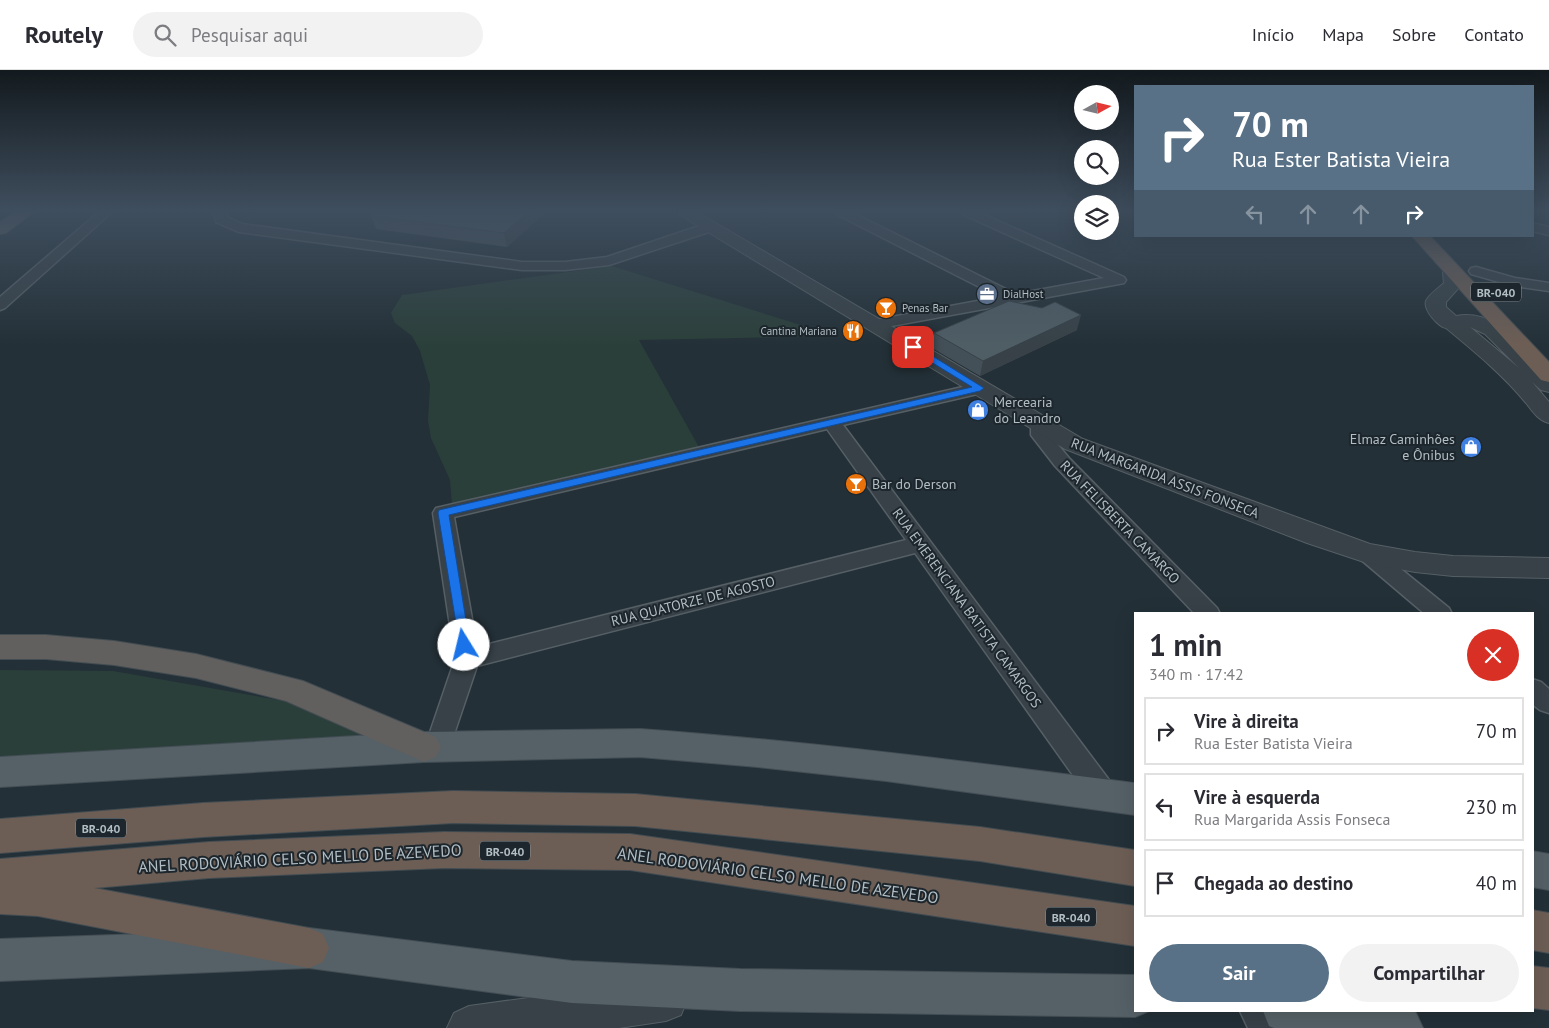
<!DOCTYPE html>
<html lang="pt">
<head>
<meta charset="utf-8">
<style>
	:root { --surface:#fff; --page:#f2f2f3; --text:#2b2b33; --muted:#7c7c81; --line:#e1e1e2; --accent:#587186 }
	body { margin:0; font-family:"PT Sans",sans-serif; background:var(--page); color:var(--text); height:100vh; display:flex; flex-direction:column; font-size:19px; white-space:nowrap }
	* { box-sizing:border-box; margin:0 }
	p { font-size:16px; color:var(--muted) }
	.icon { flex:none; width:28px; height:28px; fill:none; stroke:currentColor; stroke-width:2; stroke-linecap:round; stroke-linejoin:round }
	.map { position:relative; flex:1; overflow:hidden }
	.drawer { position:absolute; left:1134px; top:542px; width:400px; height:400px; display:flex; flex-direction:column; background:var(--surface); border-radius:0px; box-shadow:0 5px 20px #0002 }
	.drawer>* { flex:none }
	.guide { position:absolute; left:1134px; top:15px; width:400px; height:152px; border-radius:0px; box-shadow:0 5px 20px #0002; background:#587186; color:#fff; overflow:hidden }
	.needle { width:32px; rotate:82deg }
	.controls { position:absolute; left:1074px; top:15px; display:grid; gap:10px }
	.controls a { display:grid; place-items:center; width:45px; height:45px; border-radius:50%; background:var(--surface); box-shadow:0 5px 20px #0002; font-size:25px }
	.pin { position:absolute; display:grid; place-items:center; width:42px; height:42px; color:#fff; margin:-21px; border-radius:10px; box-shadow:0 2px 8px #0006 }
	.me { position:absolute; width:55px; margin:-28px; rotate:351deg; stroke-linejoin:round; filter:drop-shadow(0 0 4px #0008) }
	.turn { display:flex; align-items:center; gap:18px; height:105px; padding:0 15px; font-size:22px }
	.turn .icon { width:65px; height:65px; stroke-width:2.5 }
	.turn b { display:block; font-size:35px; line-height:42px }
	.lanes { display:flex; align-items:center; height:48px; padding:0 15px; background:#0003; justify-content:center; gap:25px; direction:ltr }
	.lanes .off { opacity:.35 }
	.round { display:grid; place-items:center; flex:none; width:52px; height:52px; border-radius:26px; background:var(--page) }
	.overview { display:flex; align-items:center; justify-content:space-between; height:85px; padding:0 15px }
	h1 { font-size:30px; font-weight:800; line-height:38px }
	.action { display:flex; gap:10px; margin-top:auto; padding:10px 15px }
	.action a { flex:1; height:58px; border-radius:30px; background:var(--accent); color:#fff; font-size:20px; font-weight:800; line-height:58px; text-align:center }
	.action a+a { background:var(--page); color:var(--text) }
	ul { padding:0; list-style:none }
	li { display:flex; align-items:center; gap:15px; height:68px; margin:0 10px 8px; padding:0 5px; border:2px solid var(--line); border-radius:0px }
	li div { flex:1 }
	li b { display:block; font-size:19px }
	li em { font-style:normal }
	header { display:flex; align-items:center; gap:30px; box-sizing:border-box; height:70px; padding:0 25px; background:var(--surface); border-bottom:1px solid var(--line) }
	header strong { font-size:24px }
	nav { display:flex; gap:28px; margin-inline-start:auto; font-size:18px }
	.search { width:350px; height:45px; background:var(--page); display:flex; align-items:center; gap:12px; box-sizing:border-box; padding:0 18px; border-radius:28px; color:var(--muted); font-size:19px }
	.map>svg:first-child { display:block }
	.green { fill:#2b3f3a }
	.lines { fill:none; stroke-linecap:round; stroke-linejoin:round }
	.minor-casing { stroke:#555f65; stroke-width:3 }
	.tertiary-casing { stroke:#555f65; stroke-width:2 }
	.primary-casing { stroke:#434d54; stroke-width:2 }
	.trunk-casing { stroke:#424c52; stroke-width:2 }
	.motorway-casing { stroke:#424c52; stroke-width:2 }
	.minor { fill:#374147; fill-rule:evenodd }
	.tertiary { fill:#374147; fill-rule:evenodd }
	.primary { fill:#556167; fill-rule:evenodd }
	.trunk { fill:#61605e; fill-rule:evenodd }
	.motorway { fill:#6d5e55; fill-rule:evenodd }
	.wall { fill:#445057 }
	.shaded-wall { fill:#374147 }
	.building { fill:#4f5d65; stroke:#374147 }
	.route { fill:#1a73e8; stroke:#114b97 }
	.labels { text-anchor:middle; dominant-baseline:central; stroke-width:4; stroke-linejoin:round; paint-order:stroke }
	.far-poi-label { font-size:11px; fill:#b2bdc4; stroke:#1c262c; text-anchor:start }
	.shield { fill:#1c262c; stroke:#859096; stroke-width:1 }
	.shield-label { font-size:12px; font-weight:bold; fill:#b2bdc4 }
	.poi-label { font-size:14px; fill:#b2bdc4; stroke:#1c262c; text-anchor:start }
	.street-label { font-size:14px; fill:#b2bdc4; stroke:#1c262c }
	.near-street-label { font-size:16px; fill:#b2bdc4; stroke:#1c262c }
</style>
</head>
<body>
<header>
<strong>Routely</strong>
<div class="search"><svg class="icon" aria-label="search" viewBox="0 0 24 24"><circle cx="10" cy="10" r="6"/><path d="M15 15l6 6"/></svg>Pesquisar aqui</div>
<nav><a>Início</a><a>Mapa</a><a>Sobre</a><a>Contato</a></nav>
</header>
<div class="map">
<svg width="1549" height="958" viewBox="0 0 1549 958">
	<rect width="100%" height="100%" fill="#233037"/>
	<g class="green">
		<polygon points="612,196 836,266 639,270 700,379 452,434 450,410 431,368 428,351 430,315 420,281 412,266 395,253 391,243 402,225"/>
		<polygon points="0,600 113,601 284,631 393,668 0,702"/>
	</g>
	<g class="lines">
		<g class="minor-casing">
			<g id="minor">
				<polygon points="99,142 112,142 5,238 0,240 0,227"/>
				<polygon points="214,142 226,142 227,147 242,154 522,192 565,192 607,187 705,154 715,154 717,157 715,160 609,195 565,200 522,200 239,162 216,152"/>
				<polygon points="836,142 851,142 1016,224 1104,208 964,145 962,142 978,142 1124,207 1126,210 1124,213 1119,214 875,259 870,257 867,254 870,251 999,227 838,145"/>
				<polygon points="1532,153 1549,157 1549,165 1532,161"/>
				<polygon points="1476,197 1515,208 1549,213 1549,221 1513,216 1471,204 1469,201 1471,198"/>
				<path d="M980 313 986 314 989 318 986 322 843 355 1112 714 1116 723 1112 732 1102 735 1092 732 915 483 477 596 447 685 438 688 429 685 425 677 455 589 433 443 436 438ZM827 359 906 470 477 577 454 447Z"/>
				<polygon points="1040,351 1046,352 1049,356 1049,364 1069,388 1217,538 1220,544 1195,544 1055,396 1031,365 1031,356 1034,352"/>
				<polygon points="1367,476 1375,478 1449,538 1452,544 1425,544 1359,488 1356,483 1359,478"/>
				<polygon points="1532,609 1541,612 1549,619 1549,643 1540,640 1532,634"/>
				<polygon points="1240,941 1276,941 1285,958 1248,958"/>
			</g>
		</g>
		<g class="tertiary-casing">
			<g id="tertiary">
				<polygon points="678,142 697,142 1083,369 1370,474 1415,482 1453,486 1549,488 1549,508 1453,506 1415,502 1367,493 1307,473 1065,379 680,145"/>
				<path d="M1452 197 1459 199 1461 203 1462 214 1446 232V237L1456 246C1499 238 1520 280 1549 304V322L1541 320 1532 312 1549 332V353C1538 350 1533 342 1526 333 1503 305 1475 282 1446 258 1439 257 1423 240 1426 231 1429 224 1439 218 1444 213L1443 203 1445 199ZM1470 257 1485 264 1519 298Z"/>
				<polygon points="666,909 681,915 687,930 681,945 666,951 619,958 447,958 454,943 469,936"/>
			</g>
		</g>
		<g class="primary-casing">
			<g id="primary">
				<path d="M640 659C806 671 970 692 1135 713V745L886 711 758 697 640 687 424 692 0 717V687L424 662Z"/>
				<polygon points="1532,781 1549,784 1549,820 1532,817"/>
				<polygon points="309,858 572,891 740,899 1135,905 1135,941 1149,941 1135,947 740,941 572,933 309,898 0,911 0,869"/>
				<polygon points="1263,941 1413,941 1416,943 1423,958 1274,958 1269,956"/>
			</g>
		</g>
		<g class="trunk-casing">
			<g id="trunk">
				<polygon points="15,142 34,142 6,163 0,164 0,152"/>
				<polygon points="0,565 46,565 114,571 196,584 303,611 436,667 441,677 436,687 424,692 286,631 196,608 114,595 46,589 0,589"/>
			</g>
		</g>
		<g class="motorway-casing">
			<g id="motorway">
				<polygon points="1412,166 1430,166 1549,292 1549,312 1541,310"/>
				<polygon points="453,721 635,724 980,757 1135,780 1135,816 980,791 635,756 453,753 203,767 0,783 0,749 203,733"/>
				<polygon points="444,762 630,764 1135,836 1135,876 630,800 444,798 209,808 94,818 309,858 323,864 329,878 323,892 309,898 38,846 0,844 0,789 209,772"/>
				<polygon points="1532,840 1549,843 1549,883 1532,880"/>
				<polygon points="1532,896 1549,898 1549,940 1532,938"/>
			</g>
		</g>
		<use href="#minor" class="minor"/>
		<use href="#tertiary" class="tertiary"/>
		<use href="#primary" class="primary"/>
		<use href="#trunk" class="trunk"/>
		<use href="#motorway" class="motorway"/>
	</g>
	<g class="wall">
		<polygon points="377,142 546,142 507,177 376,159 371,146"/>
		<polygon points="1042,238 1077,260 980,306 932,278 934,263"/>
	</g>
	<g class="shaded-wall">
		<polygon points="528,142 546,142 507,177 504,163"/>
		<polygon points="1081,245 1077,260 980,306 983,291"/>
	</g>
	<g class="building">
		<polygon points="377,142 528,142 504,163 371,146"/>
		<polygon points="1009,231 1042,238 1055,232 1081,245 983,291 934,263"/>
	</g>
	<linearGradient id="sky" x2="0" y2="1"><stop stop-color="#131a1e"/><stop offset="0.51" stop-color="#3f4e5e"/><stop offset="1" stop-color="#3f4e5e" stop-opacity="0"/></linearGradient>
	<rect width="1549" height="276" fill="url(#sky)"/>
	<polygon class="route" points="913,274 984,318 980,321 449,445 470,575 468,578 460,578 438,443 439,440 972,317 910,279 910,275"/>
	<defs>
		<g id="office-disc" transform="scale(1.125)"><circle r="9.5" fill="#5c6f8a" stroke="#1c262c"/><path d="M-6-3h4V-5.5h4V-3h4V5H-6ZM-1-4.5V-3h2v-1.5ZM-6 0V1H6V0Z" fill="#fff"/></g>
		<g id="bar-disc" transform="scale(1.125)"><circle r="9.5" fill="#e8710a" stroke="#1c262c"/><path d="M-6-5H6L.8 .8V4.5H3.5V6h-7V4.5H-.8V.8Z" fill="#fff"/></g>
		<g id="restaurant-disc" transform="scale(1.125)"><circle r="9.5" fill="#e8710a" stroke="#1c262c"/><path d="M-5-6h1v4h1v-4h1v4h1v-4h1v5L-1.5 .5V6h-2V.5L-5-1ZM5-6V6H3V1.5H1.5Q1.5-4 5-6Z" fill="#fff"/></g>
		<g id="shop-disc" transform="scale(1.125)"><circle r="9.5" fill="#3f7fe0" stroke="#1c262c"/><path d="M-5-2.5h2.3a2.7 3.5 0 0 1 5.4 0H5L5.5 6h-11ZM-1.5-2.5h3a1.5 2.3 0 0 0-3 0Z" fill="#fff"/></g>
	</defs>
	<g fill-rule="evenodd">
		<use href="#office-disc" x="987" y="224"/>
		<use href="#bar-disc" x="886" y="238"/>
		<use href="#restaurant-disc" x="853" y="261"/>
		<use href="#shop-disc" x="978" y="340"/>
		<use href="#shop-disc" x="1471" y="377"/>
		<use href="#bar-disc" x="856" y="414"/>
	</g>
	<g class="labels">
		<g class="far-poi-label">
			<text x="1003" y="224">DialHost</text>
			<text x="902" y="238">Penas Bar</text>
			<text x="837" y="261" text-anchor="end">Cantina Mariana</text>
		</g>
		<g class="shield">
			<rect x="1471" y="212.5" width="50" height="19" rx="4"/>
			<rect x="76" y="748.5" width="50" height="19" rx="4"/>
			<rect x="480" y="771.5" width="50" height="19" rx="4"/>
			<rect x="1046" y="837.5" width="50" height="19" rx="4"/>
		</g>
		<g class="shield-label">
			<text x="1496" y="222">BR-040</text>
			<text x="101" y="758">BR-040</text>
			<text x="505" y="781">BR-040</text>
			<text x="1071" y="847">BR-040</text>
		</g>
		<g class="poi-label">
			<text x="994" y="332">Mercearia<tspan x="994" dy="16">do Leandro</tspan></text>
			<text x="1455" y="369" text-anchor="end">Elmaz Caminhões<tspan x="1455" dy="16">e Ônibus</tspan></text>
			<text x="872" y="414">Bar do Derson</text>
		</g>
		<g class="street-label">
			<text transform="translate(1165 408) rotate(21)">RUA MARGARIDA ASSIS FONSECA</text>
			<text transform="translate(1120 452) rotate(46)">RUA FELISBERTA CAMARGO</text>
			<text transform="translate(693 531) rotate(-14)">RUA QUATORZE DE AGOSTO</text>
			<text transform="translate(967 538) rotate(54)">RUA EMERENCIANA BATISTA CAMARGOS</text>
		</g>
		<g class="near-street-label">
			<text transform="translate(300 788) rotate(-3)">ANEL RODOVIÁRIO CELSO MELLO DE AZEVEDO</text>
			<text transform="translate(778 805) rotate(8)">ANEL RODOVIÁRIO CELSO MELLO DE AZEVEDO</text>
		</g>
	</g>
</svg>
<div class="controls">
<a><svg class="needle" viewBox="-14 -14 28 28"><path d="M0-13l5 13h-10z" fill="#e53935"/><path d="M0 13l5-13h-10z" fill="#7c7c81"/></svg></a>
<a><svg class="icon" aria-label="search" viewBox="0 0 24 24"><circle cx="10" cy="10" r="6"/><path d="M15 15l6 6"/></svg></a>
<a><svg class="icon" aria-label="layers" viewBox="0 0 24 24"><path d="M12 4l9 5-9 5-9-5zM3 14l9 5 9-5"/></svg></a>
</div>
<div class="pin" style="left:913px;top:277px;background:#d93025"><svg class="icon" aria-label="arrive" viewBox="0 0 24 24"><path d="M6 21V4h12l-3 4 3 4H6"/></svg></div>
<svg class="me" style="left:464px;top:575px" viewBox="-20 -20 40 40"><circle r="19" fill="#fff"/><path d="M0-13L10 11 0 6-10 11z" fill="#1a73e8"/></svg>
<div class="guide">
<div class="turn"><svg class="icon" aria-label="right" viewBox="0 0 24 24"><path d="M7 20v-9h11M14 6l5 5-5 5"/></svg><div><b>70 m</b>Rua Ester Batista Vieira</div></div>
<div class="lanes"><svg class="icon off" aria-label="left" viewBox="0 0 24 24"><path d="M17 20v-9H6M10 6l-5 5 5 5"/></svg><svg class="icon off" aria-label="ahead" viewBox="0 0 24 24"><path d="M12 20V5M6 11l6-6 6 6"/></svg><svg class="icon off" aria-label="ahead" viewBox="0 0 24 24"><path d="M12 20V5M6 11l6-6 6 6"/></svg><svg class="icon" aria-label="right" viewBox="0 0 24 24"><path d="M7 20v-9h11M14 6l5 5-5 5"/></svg></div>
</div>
<section class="drawer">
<div class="overview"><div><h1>1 min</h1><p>340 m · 17:42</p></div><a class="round" style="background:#d93025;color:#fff"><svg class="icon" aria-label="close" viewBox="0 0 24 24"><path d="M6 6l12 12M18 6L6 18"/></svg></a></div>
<ul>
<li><svg class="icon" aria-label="right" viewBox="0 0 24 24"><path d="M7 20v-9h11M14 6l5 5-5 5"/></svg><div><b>Vire à direita</b><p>Rua Ester Batista Vieira</p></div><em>70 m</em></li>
<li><svg class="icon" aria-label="left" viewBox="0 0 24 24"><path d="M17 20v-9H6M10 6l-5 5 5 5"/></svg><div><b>Vire à esquerda</b><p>Rua Margarida Assis Fonseca</p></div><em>230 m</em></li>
<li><svg class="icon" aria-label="arrive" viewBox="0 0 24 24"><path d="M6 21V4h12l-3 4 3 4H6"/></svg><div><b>Chegada ao destino</b></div><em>40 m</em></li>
</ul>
<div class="action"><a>Sair</a><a>Compartilhar</a></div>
</section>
</div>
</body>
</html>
